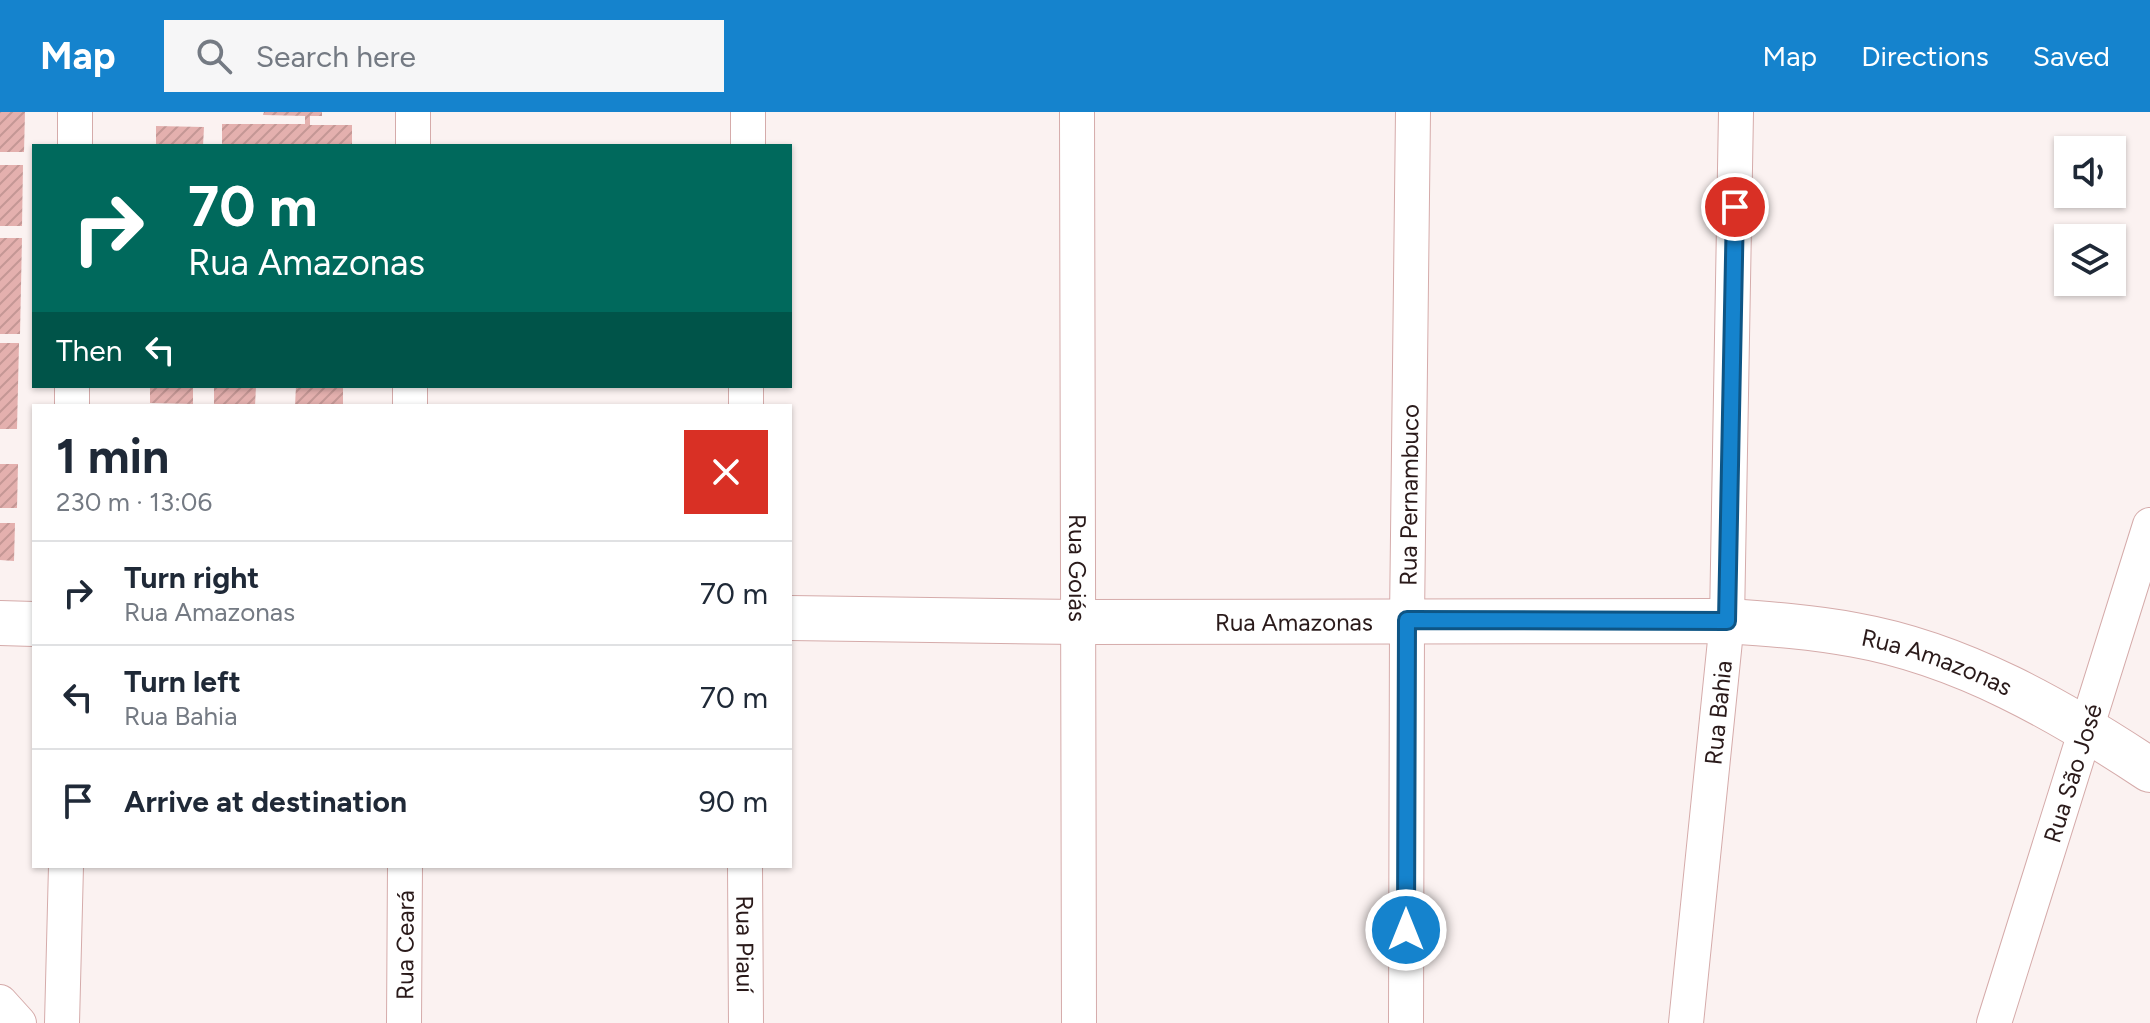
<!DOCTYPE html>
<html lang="en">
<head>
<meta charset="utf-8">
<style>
	:root { --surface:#fff; --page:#f6f6f7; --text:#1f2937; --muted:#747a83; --line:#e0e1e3; --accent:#1583cd }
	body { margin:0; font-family:Figtree,sans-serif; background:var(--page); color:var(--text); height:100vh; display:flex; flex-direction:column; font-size:30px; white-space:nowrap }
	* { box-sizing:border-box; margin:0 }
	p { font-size:26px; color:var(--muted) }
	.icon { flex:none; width:44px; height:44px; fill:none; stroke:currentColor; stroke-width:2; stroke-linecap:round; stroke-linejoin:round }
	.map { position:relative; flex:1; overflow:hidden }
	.details { position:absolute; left:32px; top:292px; width:760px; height:464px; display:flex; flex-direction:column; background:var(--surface); border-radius:0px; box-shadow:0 2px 6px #0004 }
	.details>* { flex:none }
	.banner { position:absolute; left:32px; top:32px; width:760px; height:244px; border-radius:0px; box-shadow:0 2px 6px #0004; background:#00695c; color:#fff; overflow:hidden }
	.controls { position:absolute; left:2054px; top:24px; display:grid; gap:16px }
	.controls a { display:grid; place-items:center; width:72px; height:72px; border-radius:0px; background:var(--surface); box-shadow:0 2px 6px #0004; font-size:40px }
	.pin { position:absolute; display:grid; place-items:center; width:68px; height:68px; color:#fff; margin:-34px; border:4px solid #fff; border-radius:50%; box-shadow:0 2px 8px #0007 }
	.me { position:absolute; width:88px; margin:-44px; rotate:0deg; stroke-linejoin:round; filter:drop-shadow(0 0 6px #0008) }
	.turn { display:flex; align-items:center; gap:28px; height:168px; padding:0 24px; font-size:36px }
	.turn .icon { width:104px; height:104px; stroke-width:2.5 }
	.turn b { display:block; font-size:56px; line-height:68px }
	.then { display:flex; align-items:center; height:76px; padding:0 24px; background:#0003; gap:16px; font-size:30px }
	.round { display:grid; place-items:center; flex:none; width:84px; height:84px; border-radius:0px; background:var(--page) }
	.summary { display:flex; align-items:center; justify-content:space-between; height:136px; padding:0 24px }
	h1 { font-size:48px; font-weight:700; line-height:60px }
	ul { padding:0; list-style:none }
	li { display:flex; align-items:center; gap:24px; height:104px; padding:0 24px; border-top:2px solid var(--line) }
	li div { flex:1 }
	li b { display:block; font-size:30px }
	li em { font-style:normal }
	header { display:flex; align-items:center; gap:48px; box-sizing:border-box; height:112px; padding:0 40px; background:var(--accent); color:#fff }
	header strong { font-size:38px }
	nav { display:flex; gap:44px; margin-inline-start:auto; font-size:28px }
	.search { width:560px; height:72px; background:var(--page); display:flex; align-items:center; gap:20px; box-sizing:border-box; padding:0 28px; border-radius:0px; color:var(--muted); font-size:30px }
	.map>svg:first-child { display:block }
	.building { fill:url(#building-hatch) }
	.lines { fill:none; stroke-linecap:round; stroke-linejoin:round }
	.minor-casing { stroke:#d5abaa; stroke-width:36 }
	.tertiary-casing { stroke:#d5abaa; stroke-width:46 }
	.minor { stroke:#fff; stroke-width:34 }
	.tertiary { stroke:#fff; stroke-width:44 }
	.route-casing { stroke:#0e5585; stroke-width:20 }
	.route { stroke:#1583cd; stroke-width:14 }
	.labels { text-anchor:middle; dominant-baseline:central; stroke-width:7; stroke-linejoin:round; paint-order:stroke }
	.street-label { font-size:24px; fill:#2a1a1a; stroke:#fbf2f1 }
</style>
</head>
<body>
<header>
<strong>Map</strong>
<div class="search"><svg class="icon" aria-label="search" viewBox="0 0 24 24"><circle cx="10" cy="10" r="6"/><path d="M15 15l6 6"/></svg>Search here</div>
<nav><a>Map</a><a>Directions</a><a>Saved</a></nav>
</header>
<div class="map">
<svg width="2150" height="911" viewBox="0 0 2150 911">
	<defs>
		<pattern id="building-hatch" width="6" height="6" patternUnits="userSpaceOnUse" patternTransform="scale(2)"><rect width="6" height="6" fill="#e4b0ae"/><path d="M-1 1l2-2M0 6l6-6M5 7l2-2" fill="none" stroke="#c49795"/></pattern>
	</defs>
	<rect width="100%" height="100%" fill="#fbf2f1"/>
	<g class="building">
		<polygon points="0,0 25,0 24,40 0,40"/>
		<polygon points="264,0 322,0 322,4 310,4 310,13 352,13 352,34 222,34 222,12 305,12 305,4 263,3"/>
		<polygon points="156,14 204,15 203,34 156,34"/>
		<polygon points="0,53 23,53 22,114 0,114"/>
		<polygon points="0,126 22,126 20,222 0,222"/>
		<polygon points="0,231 19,231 17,317 0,317"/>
		<polygon points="150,274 193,274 193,292 150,291"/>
		<polygon points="214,274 256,274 255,294 214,294"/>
		<polygon points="296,274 343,274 343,294 295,294"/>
		<polygon points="0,352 18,352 17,396 0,396"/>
		<polygon points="0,411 15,411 14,449 0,448"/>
	</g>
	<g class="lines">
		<g class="minor-casing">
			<g id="minor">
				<path id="s1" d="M1077 0 1079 911"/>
				<polyline points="75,34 75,0"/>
				<polyline points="413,34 413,0"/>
				<polyline points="748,34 748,0"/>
				<polyline points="72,294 72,274"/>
				<polyline points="410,294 410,274"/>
				<polyline points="746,294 746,274"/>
				<path id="s2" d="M745 754 746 911"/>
				<polyline points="0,890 19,911"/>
				<polyline points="62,911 66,754"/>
				<path id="s3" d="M404 911 405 754"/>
				<path id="s4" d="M1406 911 1407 508 1413 0"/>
				<path id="s5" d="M1686 911 1727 509 1736 0"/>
				<path id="s6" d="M1994 911 2150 413"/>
			</g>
		</g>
		<g class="tertiary-casing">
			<g id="tertiary">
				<path id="s7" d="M790 506 1079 510 1727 509C1770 512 1813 515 1855 523 1962 542 2061 599 2150 658"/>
				<polyline points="0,511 34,512"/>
			</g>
		</g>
		<use href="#minor" class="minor"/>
		<use href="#tertiary" class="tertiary"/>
	</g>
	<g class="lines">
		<g class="route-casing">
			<polyline id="route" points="1406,818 1407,508 1727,509 1735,95"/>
		</g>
		<use href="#route" class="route"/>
	</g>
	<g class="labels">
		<g class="street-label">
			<text stroke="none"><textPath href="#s4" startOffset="528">Rua Pernambuco</textPath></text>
			<text stroke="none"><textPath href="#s1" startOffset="456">Rua Goiás</textPath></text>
			<text stroke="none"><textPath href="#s7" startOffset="504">Rua Amazonas</textPath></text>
			<text stroke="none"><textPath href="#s7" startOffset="1152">Rua Amazonas</textPath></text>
			<text stroke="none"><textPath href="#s5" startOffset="312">Rua Bahia</textPath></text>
			<text stroke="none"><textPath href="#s6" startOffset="262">Rua São José</textPath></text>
			<text stroke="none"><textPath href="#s3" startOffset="78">Rua Ceará</textPath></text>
			<text stroke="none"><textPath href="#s2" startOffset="78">Rua Piauí</textPath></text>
		</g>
	</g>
</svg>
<div class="controls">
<a><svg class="icon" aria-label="sound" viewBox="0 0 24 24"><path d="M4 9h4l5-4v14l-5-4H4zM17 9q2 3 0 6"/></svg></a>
<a><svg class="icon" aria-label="layers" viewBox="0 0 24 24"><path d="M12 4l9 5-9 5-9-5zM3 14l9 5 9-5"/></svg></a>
</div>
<div class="pin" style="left:1735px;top:95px;background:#d93025"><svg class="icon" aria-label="arrive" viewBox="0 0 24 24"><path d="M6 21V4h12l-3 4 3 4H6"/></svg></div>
<svg class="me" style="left:1406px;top:818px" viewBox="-20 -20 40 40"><circle r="17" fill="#1583cd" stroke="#fff" stroke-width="3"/><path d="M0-11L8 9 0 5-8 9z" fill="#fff"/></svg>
<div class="banner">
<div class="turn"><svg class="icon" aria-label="right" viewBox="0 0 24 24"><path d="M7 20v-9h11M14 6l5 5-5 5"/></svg><div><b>70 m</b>Rua Amazonas</div></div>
<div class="then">Then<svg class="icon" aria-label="left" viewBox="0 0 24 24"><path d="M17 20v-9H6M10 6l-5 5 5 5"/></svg></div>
</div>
<section class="details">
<div class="summary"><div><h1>1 min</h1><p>230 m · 13:06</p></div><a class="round" style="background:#d93025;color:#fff"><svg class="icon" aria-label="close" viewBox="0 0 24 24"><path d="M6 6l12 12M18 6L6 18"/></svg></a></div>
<ul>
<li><svg class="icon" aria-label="right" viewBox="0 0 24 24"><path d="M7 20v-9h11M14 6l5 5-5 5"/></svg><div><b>Turn right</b><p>Rua Amazonas</p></div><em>70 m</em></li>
<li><svg class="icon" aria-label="left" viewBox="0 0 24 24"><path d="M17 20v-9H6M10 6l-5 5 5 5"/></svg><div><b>Turn left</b><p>Rua Bahia</p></div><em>70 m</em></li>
<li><svg class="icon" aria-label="arrive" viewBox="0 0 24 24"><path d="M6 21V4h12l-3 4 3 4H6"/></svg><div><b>Arrive at destination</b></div><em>90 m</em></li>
</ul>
</section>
</div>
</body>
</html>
